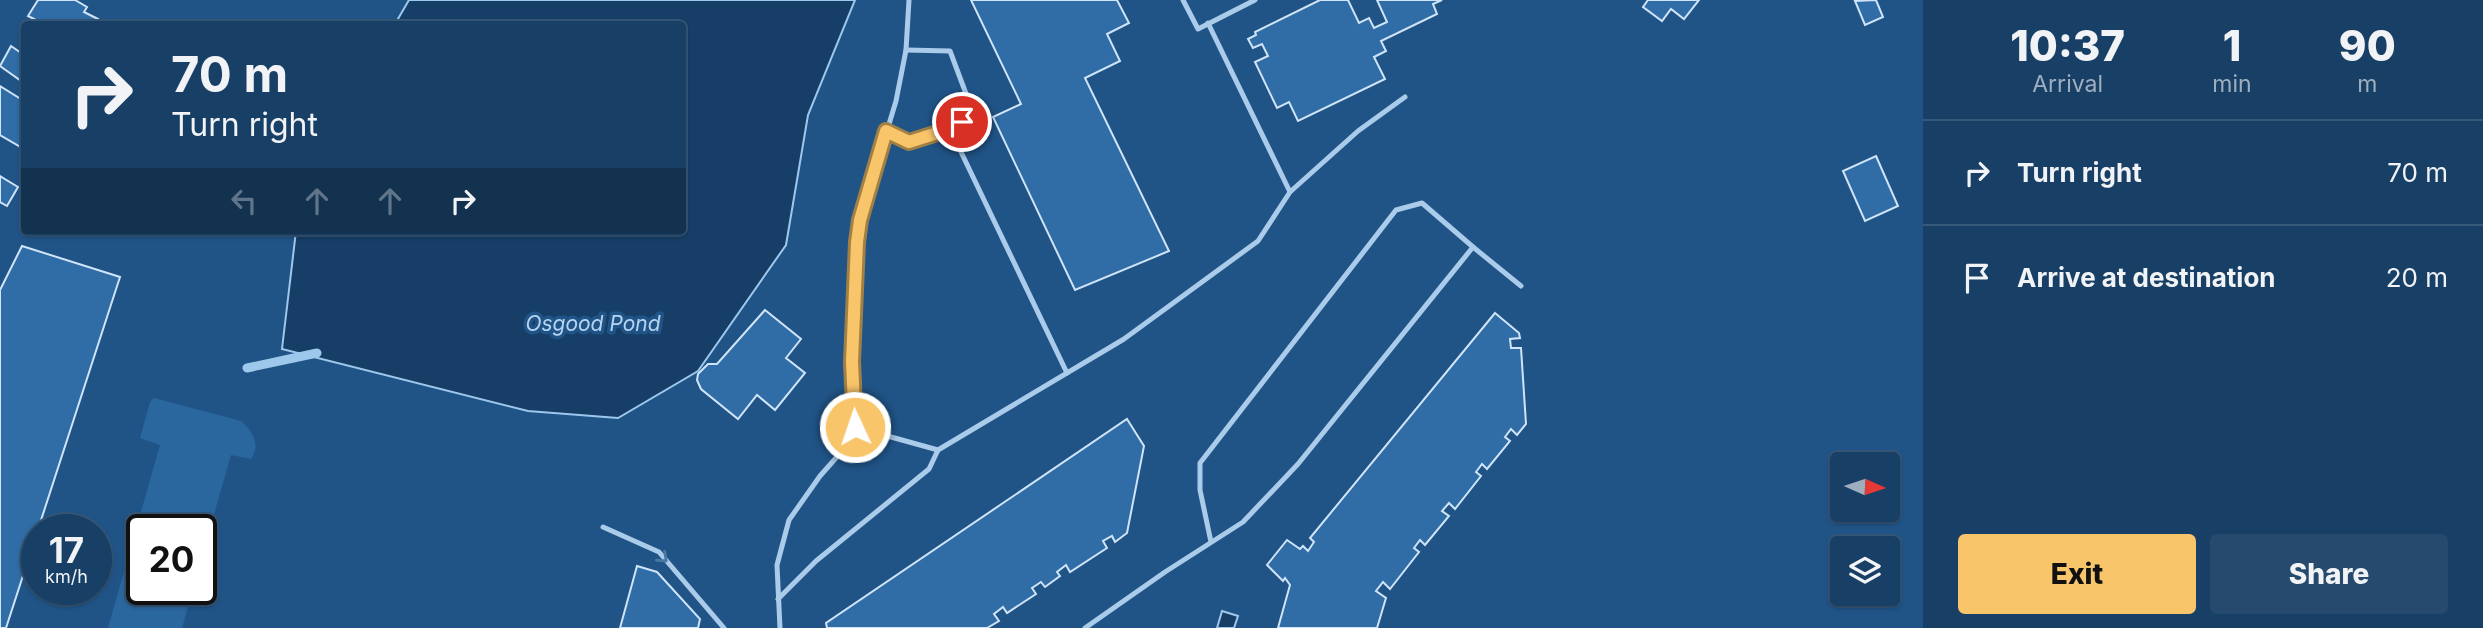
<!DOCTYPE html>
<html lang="en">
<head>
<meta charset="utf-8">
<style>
	:root { --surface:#183f65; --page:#254a6e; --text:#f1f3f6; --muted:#9fafbf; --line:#365879; --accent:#f8c56b }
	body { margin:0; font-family:Inter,sans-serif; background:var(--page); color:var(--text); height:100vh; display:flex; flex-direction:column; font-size:26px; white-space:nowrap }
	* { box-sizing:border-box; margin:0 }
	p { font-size:23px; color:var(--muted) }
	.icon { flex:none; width:38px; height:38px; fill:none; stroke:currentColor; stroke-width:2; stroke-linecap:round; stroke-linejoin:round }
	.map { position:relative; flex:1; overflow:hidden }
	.drawer { display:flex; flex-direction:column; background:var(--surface); width:560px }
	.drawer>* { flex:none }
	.hud { position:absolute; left:21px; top:21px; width:665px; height:214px; border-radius:7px; box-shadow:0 2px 5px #0004,0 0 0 2px var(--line); background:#183f65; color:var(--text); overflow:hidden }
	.needle { width:46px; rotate:93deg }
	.buttons { position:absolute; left:1830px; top:452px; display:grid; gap:14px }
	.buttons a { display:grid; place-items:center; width:70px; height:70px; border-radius:7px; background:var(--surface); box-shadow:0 2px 5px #0004,0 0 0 2px var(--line); font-size:35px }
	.speed { position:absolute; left:21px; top:514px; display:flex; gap:14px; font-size:35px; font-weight:700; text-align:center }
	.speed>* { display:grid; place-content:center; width:91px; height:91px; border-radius:50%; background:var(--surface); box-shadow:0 2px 5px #0004,0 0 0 2px var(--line); line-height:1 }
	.speed small { font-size:18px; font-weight:400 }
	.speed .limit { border:4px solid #111; border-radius:10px; background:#fff; color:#111 }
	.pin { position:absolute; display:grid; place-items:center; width:60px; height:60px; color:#fff; margin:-30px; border:4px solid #fff; border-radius:50%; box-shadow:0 2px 7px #0007 }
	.me { position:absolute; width:77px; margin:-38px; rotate:357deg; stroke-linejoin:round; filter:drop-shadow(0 0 5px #0008) }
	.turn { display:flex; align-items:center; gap:24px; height:147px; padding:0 35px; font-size:32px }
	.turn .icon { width:91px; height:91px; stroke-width:2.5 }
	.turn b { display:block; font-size:49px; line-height:60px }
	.lanes { display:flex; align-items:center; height:66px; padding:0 35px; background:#0003; justify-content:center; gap:35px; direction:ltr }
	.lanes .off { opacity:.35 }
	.eta { display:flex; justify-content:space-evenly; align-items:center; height:119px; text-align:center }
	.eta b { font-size:42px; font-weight:800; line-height:49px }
	.button { display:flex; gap:14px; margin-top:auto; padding:14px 35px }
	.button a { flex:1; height:80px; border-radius:7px; background:var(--accent); color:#111; font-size:28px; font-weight:800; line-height:80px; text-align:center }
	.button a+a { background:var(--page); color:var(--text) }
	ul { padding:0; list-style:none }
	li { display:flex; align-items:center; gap:21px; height:105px; padding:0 35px; border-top:2px solid var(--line) }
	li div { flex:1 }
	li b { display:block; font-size:26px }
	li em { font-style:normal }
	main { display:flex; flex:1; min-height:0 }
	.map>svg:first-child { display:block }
	.green { fill:#2a679f }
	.water { fill:#163e66; stroke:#9ec7ec; stroke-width:2 }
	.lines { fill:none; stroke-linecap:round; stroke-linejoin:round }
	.stream { stroke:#9ec7ec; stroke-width:9 }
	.building { fill:#306ca5; stroke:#cfe4f8; stroke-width:2 }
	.service { stroke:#aacbea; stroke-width:5 }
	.oneway { stroke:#4978a5 }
	.route-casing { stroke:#a18046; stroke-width:18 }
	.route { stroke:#f8c56b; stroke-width:12 }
	.labels { text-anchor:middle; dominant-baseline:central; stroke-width:7; stroke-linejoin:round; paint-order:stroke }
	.water-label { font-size:21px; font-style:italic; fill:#b6d5f2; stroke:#205487 }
</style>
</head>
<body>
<main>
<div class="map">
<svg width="1923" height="628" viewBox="0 0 1923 628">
	<rect width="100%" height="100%" fill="#205487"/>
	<path class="green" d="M154 398 241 421C253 431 261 446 251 459L231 455 201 560V530H142V590H193L182 628H108L160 445 140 438 150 402Z"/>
	<g class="water">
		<polygon points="409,0 855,0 808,115 786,245 698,371 618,418 528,411 282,349 296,231 682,231 682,24 395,24"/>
		<polygon points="1222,611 1238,616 1234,628 1217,628"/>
	</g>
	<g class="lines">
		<polyline class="stream" points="247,368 317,353"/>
	</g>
	<g class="building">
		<polygon points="38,0 75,0 87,7 84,12 98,19 95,24 44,24 28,16"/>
		<polygon points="971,0 1117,0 1129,23 1107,34 1120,61 1085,78 1169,251 1075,290 993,117 1021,104"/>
		<polygon points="1320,0 1348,0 1359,23 1369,18 1374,28 1387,22 1377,0 1442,0 1433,4 1437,14 1381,41 1386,51 1374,57 1385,79 1298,121 1289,102 1277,108 1255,62 1268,56 1262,44 1253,48 1248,39 1256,35 1255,32"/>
		<polygon points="1648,0 1699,0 1684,19 1671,9 1662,21 1643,7"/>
		<polygon points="1876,0 1883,17 1865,25 1855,1"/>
		<polygon points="11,46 24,55 24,83 0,66"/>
		<polygon points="0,86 24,101 24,149 0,135"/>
		<polygon points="1876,156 1898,206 1865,221 1843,171"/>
		<polygon points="0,176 18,187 7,206 0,202"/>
		<polygon points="22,246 120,277 6,628 0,628 0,290"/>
		<polygon points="765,310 801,339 786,358 805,373 775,410 757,395 738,419 701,389 697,380 698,374 708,364 717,364"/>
		<polygon points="1495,313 1519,333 1520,338 1510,339 1511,348 1521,348 1526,424 1517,435 1511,429 1505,437 1510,441 1487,469 1482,464 1476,472 1481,476 1455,509 1449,503 1442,511 1449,516 1425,545 1420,540 1414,548 1419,552 1390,589 1383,582 1376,591 1386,598 1377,628 1278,628 1290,585 1285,578 1283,581 1267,565 1287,540 1300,549 1303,546 1308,551 1314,542 1310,538"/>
		<polygon points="1127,419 1144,446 1127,533 1115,542 1112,536 1103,541 1107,548 1070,572 1066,565 1057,572 1060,576 1045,587 1041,582 1032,588 1036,594 1007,613 1003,607 994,614 999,621 987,628 827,628 826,623"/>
		<polygon points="637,566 657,572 700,619 698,628 620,628"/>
	</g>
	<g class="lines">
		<g class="service">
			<polyline points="1183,0 1198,29 1255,0"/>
			<polyline points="950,129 1067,373"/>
			<polyline points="886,131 909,142 950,129 974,115 950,51 906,50"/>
			<polyline points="1290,192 1358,131 1405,97"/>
			<polyline points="1473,247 1521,286"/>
			<polyline points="855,427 938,450 1124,339 1258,241 1290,192 1208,23"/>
			<polyline points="603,527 659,552 724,628"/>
			<polyline points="778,599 816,561 929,469 938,450"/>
			<polyline points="780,628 777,565 789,520 820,476 843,450 855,427 852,362 855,263 860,220 896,101 906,50 909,0"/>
			<polyline points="1085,628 1165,572 1243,522 1298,464 1473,247 1422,203 1396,210 1200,463 1200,490 1211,542"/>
		</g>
	</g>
	<defs><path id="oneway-chevron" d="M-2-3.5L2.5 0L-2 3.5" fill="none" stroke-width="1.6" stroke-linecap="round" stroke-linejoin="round" transform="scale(1.75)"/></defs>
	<use class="oneway" href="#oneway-chevron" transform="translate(663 558) rotate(43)"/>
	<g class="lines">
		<g class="route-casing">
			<polyline id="route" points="855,427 852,362 857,242 860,220 886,131 909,142 950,129 962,122"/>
		</g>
		<use href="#route" class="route"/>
	</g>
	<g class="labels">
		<g class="water-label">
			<text x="593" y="323">Osgood Pond</text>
		</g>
	</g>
</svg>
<div class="buttons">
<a><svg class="needle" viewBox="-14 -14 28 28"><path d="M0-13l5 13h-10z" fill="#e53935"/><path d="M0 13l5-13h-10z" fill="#9fafbf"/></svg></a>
<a><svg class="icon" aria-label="layers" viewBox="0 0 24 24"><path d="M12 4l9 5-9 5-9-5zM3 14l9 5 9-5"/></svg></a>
</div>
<div class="speed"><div>17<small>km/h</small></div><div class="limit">20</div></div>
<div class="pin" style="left:962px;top:122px;background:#d93025"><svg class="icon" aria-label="arrive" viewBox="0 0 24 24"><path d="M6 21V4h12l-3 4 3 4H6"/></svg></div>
<svg class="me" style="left:855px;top:427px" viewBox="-20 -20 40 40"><circle r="17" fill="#f8c56b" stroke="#fff" stroke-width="3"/><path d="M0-11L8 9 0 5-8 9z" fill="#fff"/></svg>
<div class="hud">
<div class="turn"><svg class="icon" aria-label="right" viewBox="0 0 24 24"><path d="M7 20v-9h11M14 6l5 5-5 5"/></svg><div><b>70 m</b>Turn right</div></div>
<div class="lanes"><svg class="icon off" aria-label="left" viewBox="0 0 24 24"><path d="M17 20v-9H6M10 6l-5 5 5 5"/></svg><svg class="icon off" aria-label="ahead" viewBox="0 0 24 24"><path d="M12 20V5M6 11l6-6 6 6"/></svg><svg class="icon off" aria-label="ahead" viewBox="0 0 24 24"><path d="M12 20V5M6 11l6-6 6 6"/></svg><svg class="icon" aria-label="right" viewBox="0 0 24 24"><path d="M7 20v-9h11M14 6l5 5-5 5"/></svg></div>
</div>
</div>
<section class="drawer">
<div class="eta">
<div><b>10:37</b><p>Arrival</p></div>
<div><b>1</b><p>min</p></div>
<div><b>90</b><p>m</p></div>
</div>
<ul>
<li><svg class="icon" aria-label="right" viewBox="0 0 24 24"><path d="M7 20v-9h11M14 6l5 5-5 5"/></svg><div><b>Turn right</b></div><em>70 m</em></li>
<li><svg class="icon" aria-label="arrive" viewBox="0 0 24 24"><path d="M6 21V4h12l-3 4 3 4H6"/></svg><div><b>Arrive at destination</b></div><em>20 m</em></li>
</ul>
<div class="button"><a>Exit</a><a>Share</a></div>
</section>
</main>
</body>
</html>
